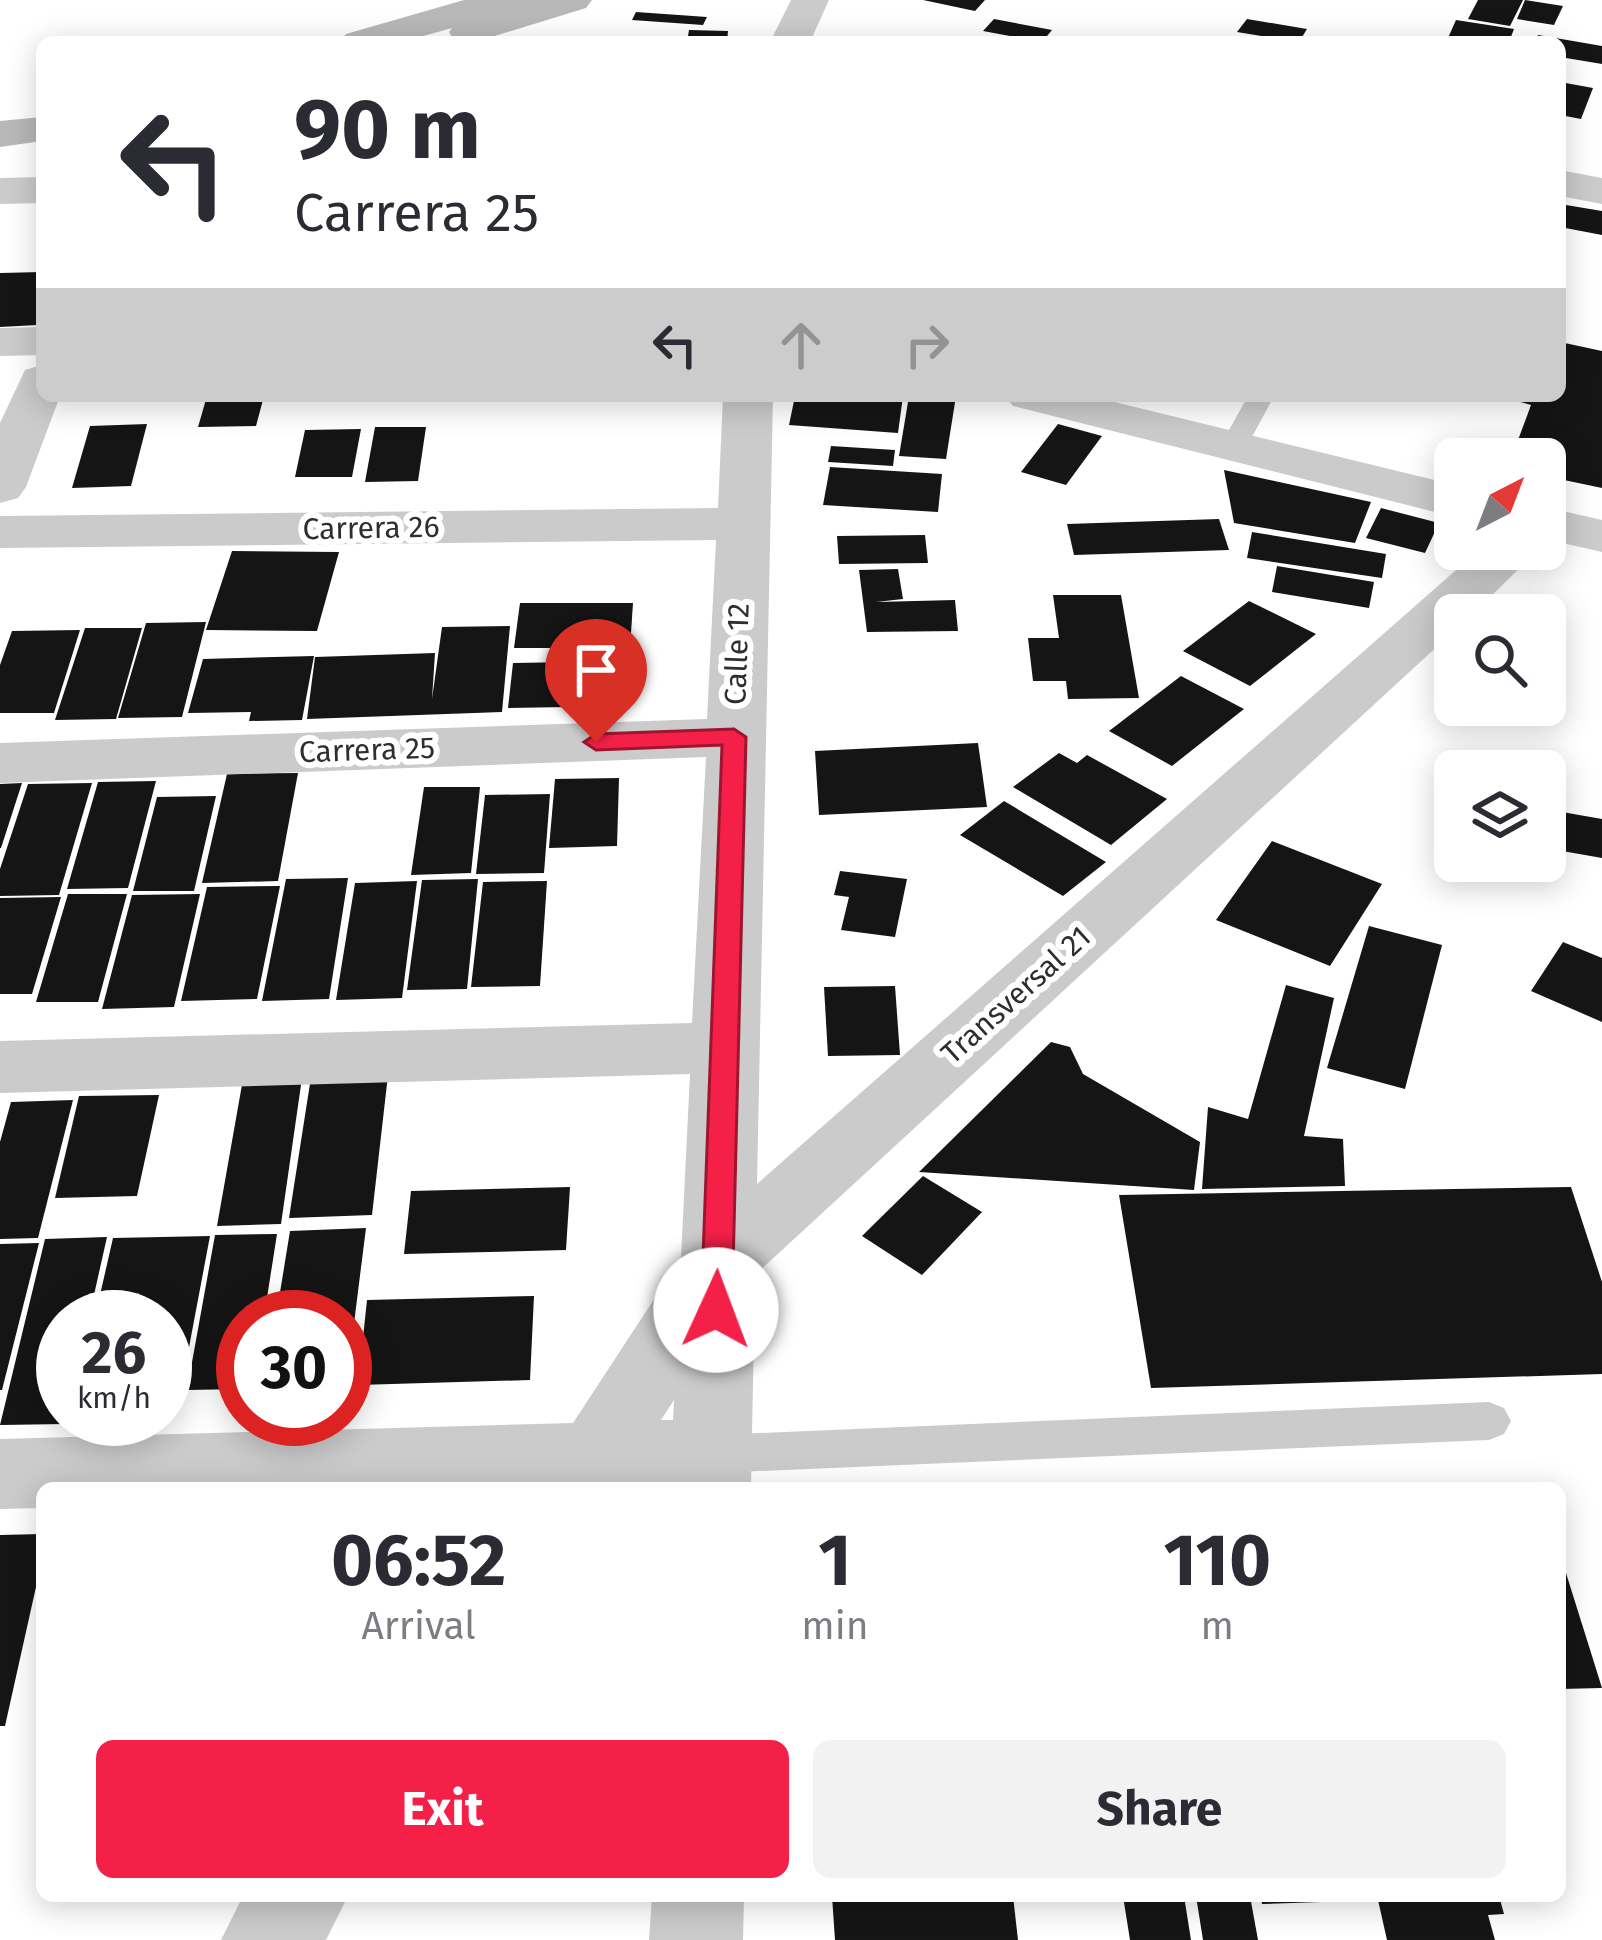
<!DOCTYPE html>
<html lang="en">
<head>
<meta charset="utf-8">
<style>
	:root { --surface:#fff; --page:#f2f2f3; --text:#2b2b33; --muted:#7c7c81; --accent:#f52048 }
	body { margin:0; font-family:"Fira Sans",sans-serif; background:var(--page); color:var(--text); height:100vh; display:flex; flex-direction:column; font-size:45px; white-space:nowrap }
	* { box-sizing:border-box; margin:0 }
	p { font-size:39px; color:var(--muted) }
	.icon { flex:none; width:66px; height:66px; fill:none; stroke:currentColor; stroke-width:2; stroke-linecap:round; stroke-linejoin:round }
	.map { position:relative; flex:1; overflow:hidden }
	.details { position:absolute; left:36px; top:1482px; width:1530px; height:420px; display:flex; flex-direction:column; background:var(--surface); border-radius:18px; box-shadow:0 6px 30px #0003 }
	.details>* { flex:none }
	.top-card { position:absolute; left:36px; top:36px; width:1530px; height:366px; border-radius:18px; box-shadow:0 6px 30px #0003; background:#fff; color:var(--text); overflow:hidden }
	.needle { width:78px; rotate:42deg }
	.fabs { position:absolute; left:1434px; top:438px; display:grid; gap:24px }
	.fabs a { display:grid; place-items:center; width:132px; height:132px; border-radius:18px; background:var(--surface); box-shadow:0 6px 30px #0003; font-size:60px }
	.speed { position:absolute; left:36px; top:1290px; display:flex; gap:24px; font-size:60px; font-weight:700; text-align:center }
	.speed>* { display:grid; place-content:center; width:156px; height:156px; border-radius:50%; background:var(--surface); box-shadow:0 6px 30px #0003; line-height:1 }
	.speed small { font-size:30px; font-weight:400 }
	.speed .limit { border:18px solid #d22; background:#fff; color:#111 }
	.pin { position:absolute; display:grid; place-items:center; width:102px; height:102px; color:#fff; margin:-123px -51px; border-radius:50% 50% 50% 0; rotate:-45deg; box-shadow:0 0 12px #0007 }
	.pin .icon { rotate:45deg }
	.me { position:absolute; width:132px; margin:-66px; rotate:2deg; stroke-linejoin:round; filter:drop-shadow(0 0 9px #0008) }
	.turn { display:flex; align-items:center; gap:42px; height:252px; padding:0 60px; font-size:54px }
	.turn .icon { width:156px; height:156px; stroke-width:2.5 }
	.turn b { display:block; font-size:84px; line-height:102px }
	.lanes { display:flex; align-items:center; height:114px; padding:0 60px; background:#0003; justify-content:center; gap:60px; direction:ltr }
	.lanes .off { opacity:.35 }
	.eta { display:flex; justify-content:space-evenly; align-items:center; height:204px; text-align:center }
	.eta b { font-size:72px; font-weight:700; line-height:84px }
	.button { display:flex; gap:24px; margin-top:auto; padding:24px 60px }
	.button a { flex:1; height:138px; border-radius:18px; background:var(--accent); color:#fff; font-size:48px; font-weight:700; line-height:138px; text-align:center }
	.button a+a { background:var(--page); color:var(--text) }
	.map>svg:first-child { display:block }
	.building { fill:#151515 }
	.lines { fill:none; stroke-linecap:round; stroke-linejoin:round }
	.service { fill:#cbcbcb; fill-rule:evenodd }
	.minor { fill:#cbcbcb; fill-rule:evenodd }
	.secondary { fill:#b8b8b8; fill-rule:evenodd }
	.route { fill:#f52048; stroke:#9f152f; stroke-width:3 }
	.labels { text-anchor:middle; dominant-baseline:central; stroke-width:12; stroke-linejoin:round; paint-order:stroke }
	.street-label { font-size:30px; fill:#2e2e2e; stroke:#fff }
</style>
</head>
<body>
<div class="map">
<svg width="1602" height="1940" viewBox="0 0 1602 1940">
	<rect width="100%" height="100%" fill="#fff"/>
	<g class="building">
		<polygon points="923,0 985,0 975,11"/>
		<polygon points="1478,0 1523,0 1510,26 1468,19"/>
		<polygon points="1525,0 1563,6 1554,25 1517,19"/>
		<polygon points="636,12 707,17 703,25 632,20"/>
		<polygon points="994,19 1052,30 1042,42 983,31"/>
		<polygon points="1247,19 1307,29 1299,42 1237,32"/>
		<polygon points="1456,20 1514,29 1509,42 1448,38"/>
		<polygon points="689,30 728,31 727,42 687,42"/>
		<polygon points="1538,35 1602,46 1602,64 1560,57 1560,42 1535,42"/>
		<polygon points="1560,82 1593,88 1581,119 1560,115"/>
		<polygon points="1560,204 1602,211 1602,235 1560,227"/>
		<polygon points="42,272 38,325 0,327 0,273"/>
		<polygon points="1560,342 1602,351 1602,488 1545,476 1545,459 1511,459 1531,405 1499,396 1560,396"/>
		<polygon points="207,396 264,396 256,426 198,427"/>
		<polygon points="795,396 903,396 898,433 789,425"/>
		<polygon points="909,396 956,396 946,459 899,456"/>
		<polygon points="147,424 131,486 72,488 90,426"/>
		<polygon points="1058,424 1102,436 1066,485 1021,472"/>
		<polygon points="375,427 426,427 418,481 365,482"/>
		<polygon points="361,429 352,477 295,477 305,430"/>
		<polygon points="831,446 895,450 893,466 828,462"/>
		<polygon points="830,467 942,474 938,512 823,505"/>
		<polygon points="1224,470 1371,502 1355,543 1234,523"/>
		<polygon points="1381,508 1439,523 1425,553 1366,538"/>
		<polygon points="1219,519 1229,550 1074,555 1067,524"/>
		<polygon points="1252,532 1386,554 1382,578 1247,558"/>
		<polygon points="925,535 928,563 839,564 837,536"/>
		<polygon points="232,551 339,552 317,631 206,630"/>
		<polygon points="1277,566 1374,582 1369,608 1272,592"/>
		<polygon points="898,569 903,599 876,602 955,600 958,631 867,632 859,570"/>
		<polygon points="1053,595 1121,595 1139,698 1068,699 1066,681 1033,681 1028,638 1059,638"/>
		<polygon points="1249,601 1316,634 1250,686 1183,651"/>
		<polygon points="520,603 633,603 630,648 514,648"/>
		<polygon points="206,622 182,717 118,718 146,623"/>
		<polygon points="510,626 502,712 307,719 315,657 435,653 432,699 442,627"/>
		<polygon points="85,628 142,628 116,719 55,720"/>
		<polygon points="80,630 54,713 0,713 0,665 12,631"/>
		<polygon points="314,656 302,720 249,721 251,712 188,713 203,659"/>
		<polygon points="629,661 627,706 508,708 513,663"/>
		<polygon points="1181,676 1244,709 1172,766 1109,731"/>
		<polygon points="978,743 987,807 819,815 815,751"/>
		<polygon points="1059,753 1077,763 1087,755 1167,799 1111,845 1013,787"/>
		<polygon points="298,773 278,881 202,883 227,774"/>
		<polygon points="619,778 617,846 549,848 555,779"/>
		<polygon points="156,781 128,888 67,889 98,782"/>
		<polygon points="22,783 1,848 0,848 0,784"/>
		<polygon points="92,783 59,895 0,896 0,869 28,784"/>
		<polygon points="424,787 480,787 471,873 411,875"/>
		<polygon points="550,794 544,873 476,874 485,795"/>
		<polygon points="216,796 194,891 133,891 157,797"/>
		<polygon points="1004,801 1106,862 1063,896 960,835"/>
		<polygon points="1545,809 1602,819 1602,858 1545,848"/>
		<polygon points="1272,841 1382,884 1330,966 1216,920"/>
		<polygon points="840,871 907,879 895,937 841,930 849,897 834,895"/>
		<polygon points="348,878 329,999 262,1001 286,879"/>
		<polygon points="478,879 467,989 407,990 422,880"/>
		<polygon points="417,881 402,998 336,1000 355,883"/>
		<polygon points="547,881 540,986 471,987 483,882"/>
		<polygon points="280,886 257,999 181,1001 207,887"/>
		<polygon points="68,894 127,894 98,1002 36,1002"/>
		<polygon points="200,894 174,1007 102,1009 132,895"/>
		<polygon points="61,897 32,994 0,994 0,898"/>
		<polygon points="1369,926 1442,945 1405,1089 1327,1068"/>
		<polygon points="1563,942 1602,958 1602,1022 1531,991"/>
		<polygon points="1286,985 1334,998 1304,1136 1343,1139 1345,1186 1202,1189 1208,1107 1248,1119"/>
		<polygon points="895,986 900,1055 828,1056 824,987"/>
		<polygon points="1051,1042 1070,1047 1083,1074 1200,1142 1194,1190 919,1172"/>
		<polygon points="388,1075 372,1215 289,1218 311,1077"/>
		<polygon points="302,1078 281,1224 217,1226 243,1079"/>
		<polygon points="159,1095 137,1196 55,1198 79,1096"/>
		<polygon points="73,1100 38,1238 0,1239 0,1142 11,1102"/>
		<polygon points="923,1176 982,1212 922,1275 862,1236"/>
		<polygon points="570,1187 566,1250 404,1254 411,1191"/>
		<polygon points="1571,1187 1602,1282 1602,1374 1151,1388 1119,1195"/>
		<polygon points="366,1228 348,1371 345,1371 345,1317 276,1317 290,1231"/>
		<polygon points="277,1234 264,1317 243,1317 243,1389 187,1390 215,1235"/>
		<polygon points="210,1236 177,1411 165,1411 165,1317 95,1317 113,1238"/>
		<polygon points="107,1237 89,1317 63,1317 65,1424 0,1425 45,1239"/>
		<polygon points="39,1243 2,1390 0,1390 0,1244"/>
		<polygon points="534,1296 530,1380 358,1385 367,1300"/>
		<polygon points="42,1534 42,1560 5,1726 0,1726 0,1535"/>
		<polygon points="1560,1557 1561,1557 1602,1688 1560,1689"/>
		<polygon points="832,1896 1013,1896 1018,1940 835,1940"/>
		<polygon points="1123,1896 1184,1896 1191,1940 1130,1940"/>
		<polygon points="1196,1896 1250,1896 1258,1940 1203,1940"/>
		<polygon points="1261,1896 1499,1896 1504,1914 1488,1915 1495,1940 1387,1940 1378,1900 1262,1904"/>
	</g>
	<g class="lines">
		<g class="service">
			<polygon points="1248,396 1274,396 1244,452 1224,452 1220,446"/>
			<polygon points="1489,1402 1504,1408 1511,1421 1504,1434 1489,1440 712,1473 697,1467 690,1454 697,1441 712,1435"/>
		</g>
		<g class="minor">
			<polygon points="791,0 829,0 810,42 770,42"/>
			<polygon points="1560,170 1602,178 1602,204 1560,196"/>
			<polygon points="42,177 42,203 0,204 0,178"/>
			<polygon points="42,327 42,355 0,356 0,328"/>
			<polygon points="42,365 42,396 60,396 26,487 18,498 0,503 0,423 25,370"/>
			<path d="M723 396H773L757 1184 1480 549H1539L1472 615H1455V630L755 1275 751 1488H42V1508L0 1509V1439L573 1423 681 1258 690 1074 0 1093V1041L692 1023 706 757 0 783V743L707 719 716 540 0 548V516L718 508ZM674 1400 673 1420H661Z"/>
			<polygon points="1005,396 1090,396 1455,485 1455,517 1013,406"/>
			<polygon points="1545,507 1602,520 1602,552 1545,539"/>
			<polygon points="243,1896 348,1896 326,1940 221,1940"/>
			<polygon points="652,1896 744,1896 743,1940 649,1940"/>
		</g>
		<g class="secondary">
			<polygon points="464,0 592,0 586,8 475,42 454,40 449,32 452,28 402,42 340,42 346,34"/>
			<polygon points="42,117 42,141 0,147 0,121"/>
		</g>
	</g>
	<polygon class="route" points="734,729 746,737 732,1310 727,1320 716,1323 705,1320 701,1310 722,745 596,750 584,742 596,734"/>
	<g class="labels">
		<g class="street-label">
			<text transform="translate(371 528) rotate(-1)">Carrera 26</text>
			<text transform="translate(737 654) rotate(-88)">Calle 12</text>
			<text transform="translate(367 750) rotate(-2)">Carrera 25</text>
			<text transform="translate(1016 995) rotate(-42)">Transversal 21</text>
		</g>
	</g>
</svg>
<div class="fabs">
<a><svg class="needle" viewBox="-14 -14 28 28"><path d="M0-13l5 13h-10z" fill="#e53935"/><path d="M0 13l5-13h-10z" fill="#7c7c81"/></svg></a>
<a><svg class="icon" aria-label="search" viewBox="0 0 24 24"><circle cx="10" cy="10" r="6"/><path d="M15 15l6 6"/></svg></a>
<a><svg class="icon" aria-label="layers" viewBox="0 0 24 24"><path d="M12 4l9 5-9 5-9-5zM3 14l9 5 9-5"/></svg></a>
</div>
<div class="speed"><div>26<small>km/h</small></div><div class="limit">30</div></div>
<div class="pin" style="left:596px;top:742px;background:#d93025"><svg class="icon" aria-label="arrive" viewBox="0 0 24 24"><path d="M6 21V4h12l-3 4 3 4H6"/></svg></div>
<svg class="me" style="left:716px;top:1310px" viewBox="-20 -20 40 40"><circle r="19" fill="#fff"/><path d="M0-13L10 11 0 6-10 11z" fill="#f52048"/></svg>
<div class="top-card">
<div class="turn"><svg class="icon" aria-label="left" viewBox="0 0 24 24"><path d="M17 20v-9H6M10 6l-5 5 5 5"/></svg><div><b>90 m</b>Carrera 25</div></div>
<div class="lanes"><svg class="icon" aria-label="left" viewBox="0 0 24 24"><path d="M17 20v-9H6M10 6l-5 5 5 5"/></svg><svg class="icon off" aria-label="ahead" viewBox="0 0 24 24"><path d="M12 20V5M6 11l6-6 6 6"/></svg><svg class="icon off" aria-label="right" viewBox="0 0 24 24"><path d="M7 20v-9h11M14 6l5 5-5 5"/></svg></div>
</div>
<section class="details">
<div class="eta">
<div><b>06:52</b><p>Arrival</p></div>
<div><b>1</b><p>min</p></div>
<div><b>110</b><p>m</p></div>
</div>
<div class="button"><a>Exit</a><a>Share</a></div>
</section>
</div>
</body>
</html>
